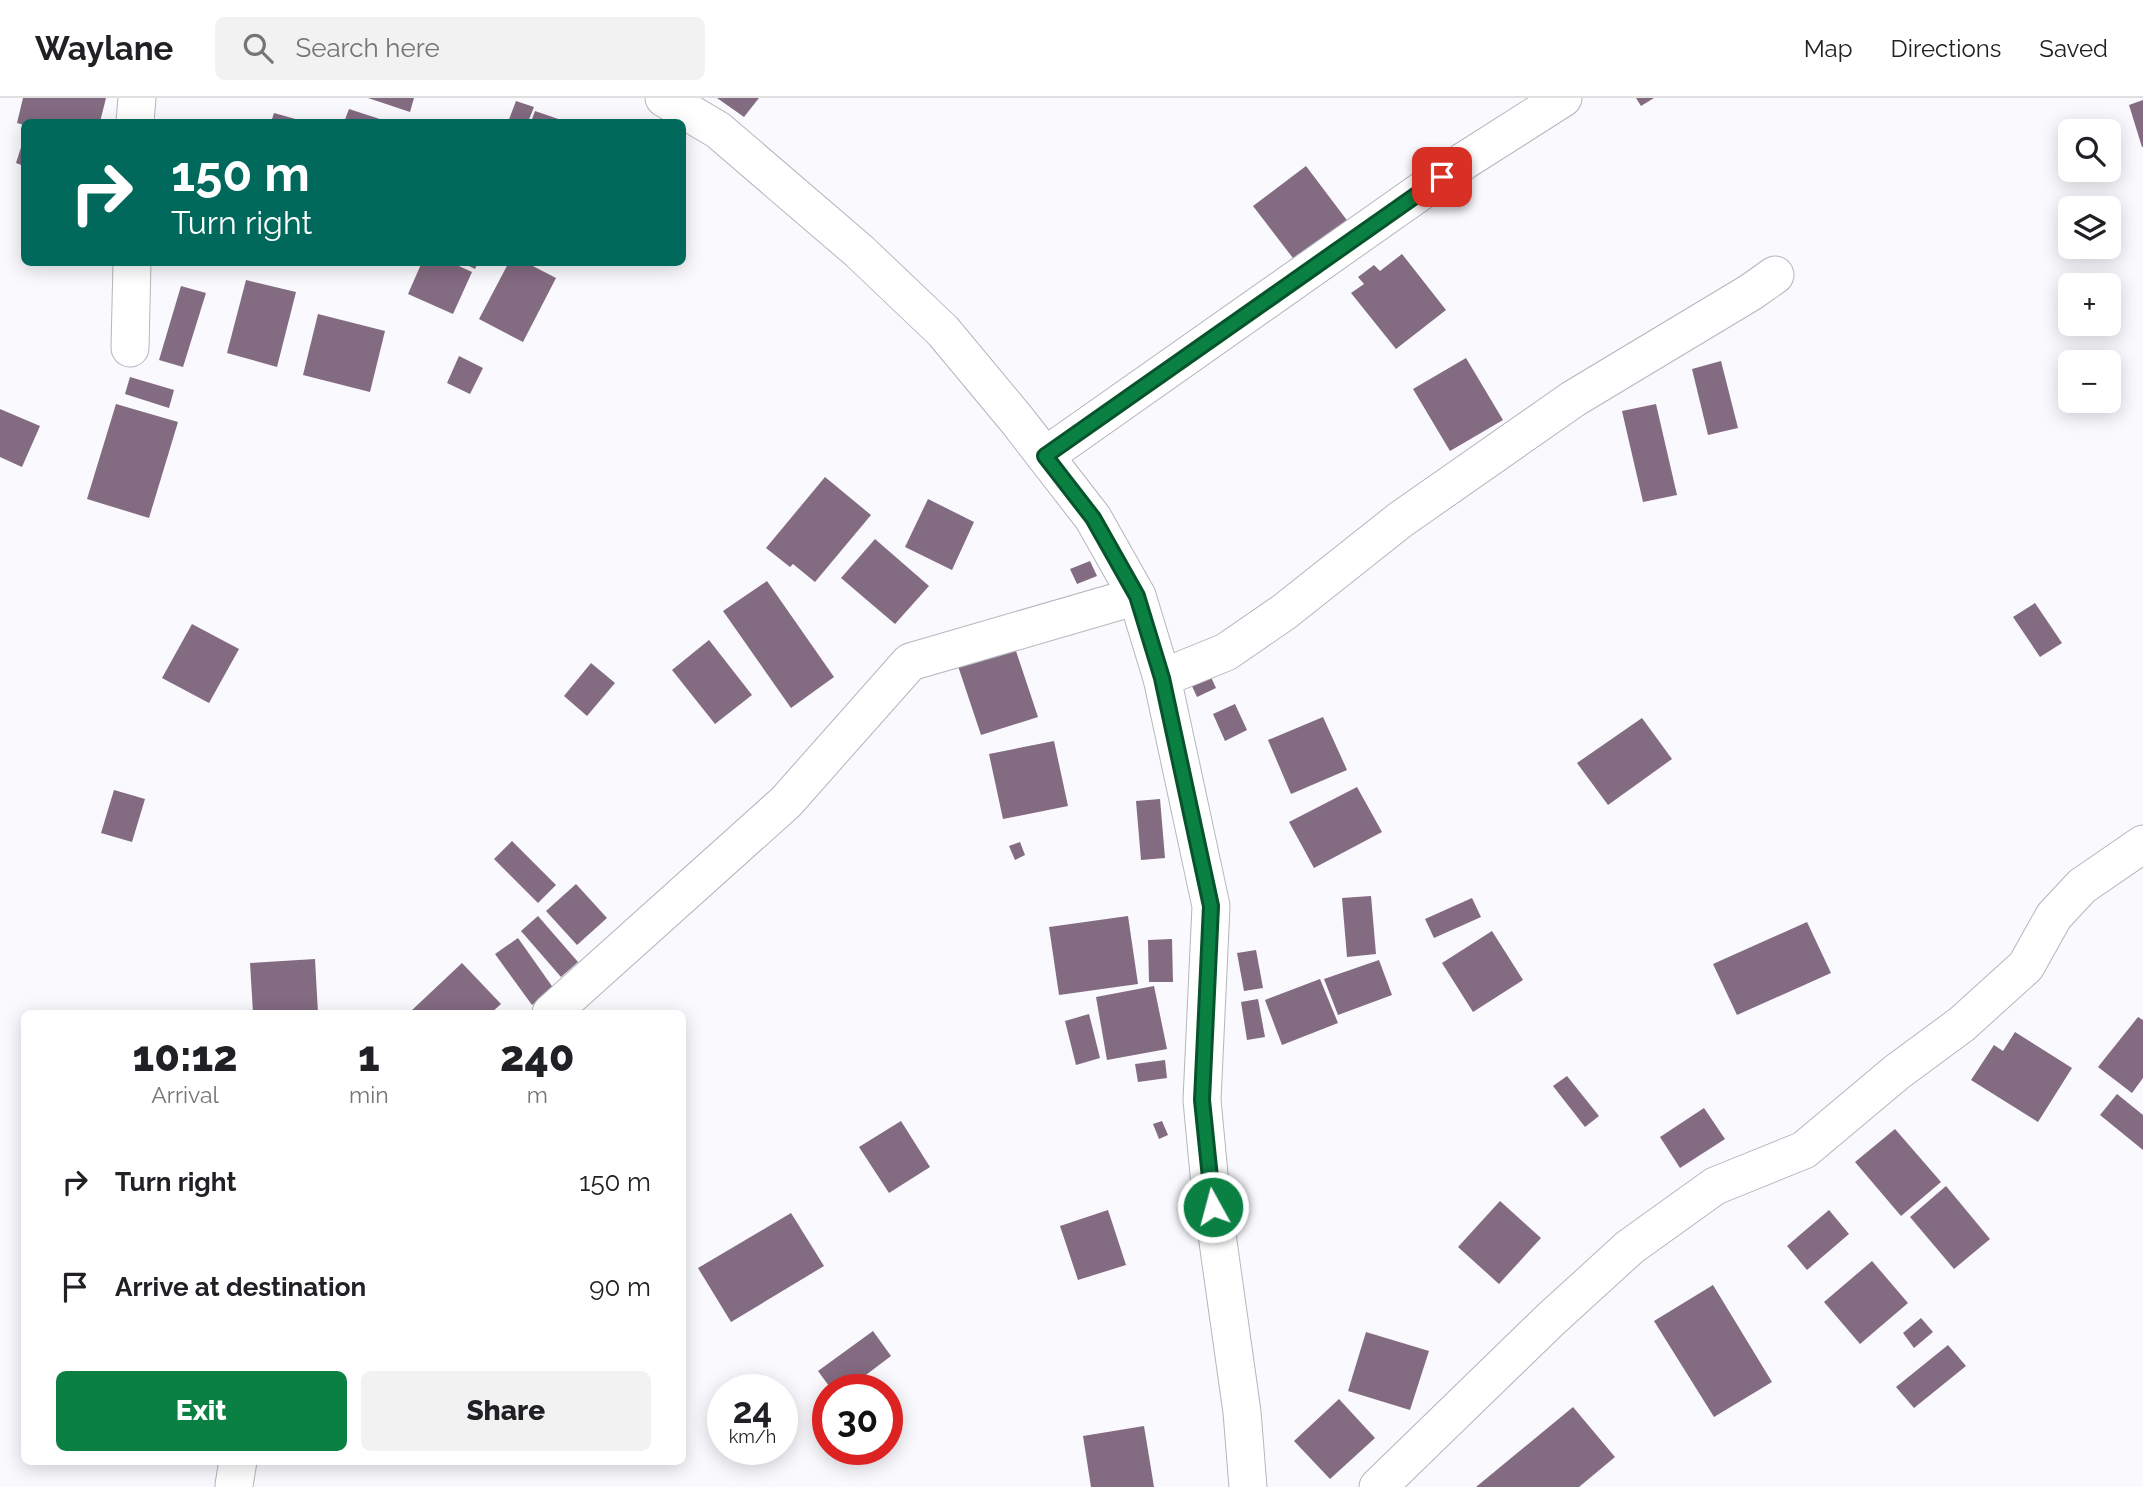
<!DOCTYPE html>
<html lang="en">
<head>
<meta charset="utf-8">
<style>
	:root { --surface:#fff; --page:#f2f2f2; --text:#202124; --muted:#757577; --line:#e0e0e0; --accent:#0b8043 }
	body { margin:0; font-family:Raleway,sans-serif; background:var(--page); color:var(--text); height:100vh; display:flex; flex-direction:column; font-size:26px; white-space:nowrap }
	* { box-sizing:border-box; margin:0 }
	p { font-size:23px; color:var(--muted) }
	.icon { flex:none; width:38px; height:38px; fill:none; stroke:currentColor; stroke-width:2; stroke-linecap:round; stroke-linejoin:round }
	.map { position:relative; flex:1; overflow:hidden }
	.panel { position:absolute; left:21px; top:912px; width:665px; height:455px; display:flex; flex-direction:column; background:var(--surface); border-radius:10px; box-shadow:0 4px 18px #0003 }
	.panel>* { flex:none }
	.banner { position:absolute; left:21px; top:21px; width:665px; height:147px; border-radius:10px; box-shadow:0 4px 18px #0003; background:#00695c; color:#fff; overflow:hidden }
	.tools { position:absolute; left:2058px; top:21px; display:grid; gap:14px }
	.tools a { display:grid; place-items:center; width:63px; height:63px; border-radius:10px; background:var(--surface); box-shadow:0 4px 18px #0003; font-size:35px }
	.speed { position:absolute; left:707px; top:1276px; display:flex; gap:14px; font-size:35px; font-weight:700; text-align:center }
	.speed>* { display:grid; place-content:center; width:91px; height:91px; border-radius:50%; background:var(--surface); box-shadow:0 4px 18px #0003; line-height:1 }
	.speed small { font-size:18px; font-weight:400 }
	.speed .limit { border:10px solid #d22; background:#fff; color:#111 }
	.pin { position:absolute; display:grid; place-items:center; width:60px; height:60px; color:#fff; margin:-30px; border-radius:14px; box-shadow:0 4px 10px #0006 }
	.me { position:absolute; width:77px; margin:-38px; rotate:353deg; stroke-linejoin:round; filter:drop-shadow(0 0 5px #0008) }
	.turn { display:flex; align-items:center; gap:24px; height:147px; padding:0 35px; font-size:32px }
	.turn .icon { width:91px; height:91px; stroke-width:2.5 }
	.turn b { display:block; font-size:49px; line-height:60px }
	.eta { display:flex; justify-content:space-evenly; align-items:center; height:119px; text-align:center }
	.eta b { font-size:42px; font-weight:800; line-height:49px }
	.action { display:flex; gap:14px; margin-top:auto; padding:14px 35px }
	.action a { flex:1; height:80px; border-radius:10px; background:var(--accent); color:#fff; font-size:28px; font-weight:800; line-height:80px; text-align:center }
	.action a+a { background:var(--page); color:var(--text) }
	ul { padding:0; list-style:none }
	li { display:flex; align-items:center; gap:21px; height:105px; padding:0 35px }
	li div { flex:1 }
	li b { display:block; font-size:26px }
	li em { font-style:normal }
	header { display:flex; align-items:center; gap:42px; box-sizing:border-box; height:98px; padding:0 35px; background:var(--surface); border-bottom:2px solid var(--line) }
	header strong { font-size:33px }
	nav { display:flex; gap:38px; margin-inline-start:auto; font-size:24px }
	.search { width:490px; height:63px; background:var(--page); display:flex; align-items:center; gap:18px; box-sizing:border-box; padding:0 24px; border-radius:10px; color:var(--muted); font-size:26px }
	.map>svg:first-child { display:block }
	.building { fill:#836b81 }
	.lines { fill:none; stroke-linecap:round; stroke-linejoin:round }
	.minor-casing { stroke:#b5b5bd; stroke-width:39 }
	.minor { stroke:#fff; stroke-width:37 }
	.route-casing { stroke:#07532c; stroke-width:18 }
	.route { stroke:#0b8043; stroke-width:12 }
</style>
</head>
<body>
<header>
<strong>Waylane</strong>
<div class="search"><svg class="icon" aria-label="search" viewBox="0 0 24 24"><circle cx="10" cy="10" r="6"/><path d="M15 15l6 6"/></svg>Search here</div>
<nav><a>Map</a><a>Directions</a><a>Saved</a></nav>
</header>
<div class="map">
<svg width="2143" height="1389" viewBox="0 0 2143 1389">
	<rect width="100%" height="100%" fill="#f9f9fe"/>
	<g class="building">
		<polygon points="23,0 106,0 100,24 24,24 24,27 17,25"/>
		<polygon points="368,0 414,0 410,14"/>
		<polygon points="717,0 759,0 744,19"/>
		<polygon points="1636,0 1654,0 1641,8"/>
		<polygon points="2143,2 2143,49 2142,49 2129,7"/>
		<polygon points="516,3 534,9 528,24 508,24"/>
		<polygon points="349,11 389,24 344,24"/>
		<polygon points="535,13 567,24 531,24"/>
		<polygon points="274,15 306,24 271,24"/>
		<polygon points="24,40 24,68 16,65"/>
		<polygon points="1306,68 1349,125 1296,164 1253,108"/>
		<polygon points="1402,156 1446,212 1396,251 1351,195 1364,186 1358,179 1374,167 1380,173"/>
		<polygon points="422,164 450,164 472,174 453,216 408,196"/>
		<polygon points="461,164 478,164 475,171"/>
		<polygon points="509,164 525,164 556,180 523,244 479,221"/>
		<polygon points="246,182 296,194 277,269 227,255"/>
		<polygon points="181,188 206,195 183,269 159,262"/>
		<polygon points="318,216 385,233 370,294 303,277"/>
		<polygon points="459,258 483,270 470,296 447,285"/>
		<polygon points="1466,260 1503,322 1450,353 1413,291"/>
		<polygon points="1721,263 1738,330 1708,337 1692,271"/>
		<polygon points="130,279 174,292 169,310 125,296"/>
		<polygon points="116,306 178,324 149,420 87,401"/>
		<polygon points="1656,306 1677,397 1643,404 1622,313"/>
		<polygon points="0,311 40,328 22,369 0,359"/>
		<polygon points="825,379 871,417 815,484 793,466 790,469 766,450"/>
		<polygon points="928,401 974,424 952,472 905,449"/>
		<polygon points="875,441 929,488 895,526 841,480"/>
		<polygon points="1090,463 1097,478 1077,486 1070,471"/>
		<polygon points="767,483 834,579 791,610 723,513"/>
		<polygon points="2035,505 2062,545 2040,559 2013,519"/>
		<polygon points="192,526 239,551 209,605 162,580"/>
		<polygon points="709,542 752,597 715,626 672,572"/>
		<polygon points="1015,550 1038,619 981,637 958,568"/>
		<polygon points="591,565 615,585 587,618 564,598"/>
		<polygon points="1210,577 1216,590 1197,599 1191,586"/>
		<polygon points="1235,606 1247,632 1225,643 1213,616"/>
		<polygon points="1323,619 1347,672 1291,696 1268,642"/>
		<polygon points="1642,620 1672,661 1608,707 1577,665"/>
		<polygon points="1054,643 1068,708 1003,721 989,656"/>
		<polygon points="1357,689 1382,734 1314,770 1289,724"/>
		<polygon points="114,692 145,701 132,744 101,735"/>
		<polygon points="1160,701 1165,760 1141,762 1136,703"/>
		<polygon points="512,743 556,787 538,805 494,761"/>
		<polygon points="1020,744 1025,757 1015,762 1009,748"/>
		<polygon points="576,786 607,820 577,847 546,813"/>
		<polygon points="1371,798 1376,856 1347,859 1342,800"/>
		<polygon points="1472,800 1481,819 1434,840 1425,821"/>
		<polygon points="538,818 578,864 561,879 521,833"/>
		<polygon points="1128,818 1138,886 1059,897 1049,829"/>
		<polygon points="1807,824 1831,875 1737,917 1713,866"/>
		<polygon points="1492,833 1523,882 1473,914 1442,865"/>
		<polygon points="518,840 554,891 532,907 495,856"/>
		<polygon points="1172,841 1173,884 1149,884 1148,842"/>
		<polygon points="1256,852 1263,890 1244,893 1237,855"/>
		<polygon points="315,861 318,915 253,915 250,865"/>
		<polygon points="1379,862 1392,897 1338,917 1324,881"/>
		<polygon points="462,865 501,906 491,915 414,915 411,913"/>
		<polygon points="1320,881 1338,925 1282,947 1265,902"/>
		<polygon points="1154,888 1167,951 1107,962 1096,899"/>
		<polygon points="1258,901 1265,939 1247,942 1241,904"/>
		<polygon points="1089,916 1100,960 1076,967 1065,923"/>
		<polygon points="2138,919 2143,922 2143,980 2132,995 2098,969"/>
		<polygon points="2015,934 2072,970 2038,1024 1971,982 1994,947 2003,953"/>
		<polygon points="1165,962 1167,980 1138,984 1135,966"/>
		<polygon points="1567,978 1599,1018 1585,1029 1553,988"/>
		<polygon points="2117,996 2143,1017 2143,1052 2100,1017"/>
		<polygon points="1704,1010 1725,1041 1680,1070 1660,1039"/>
		<polygon points="901,1023 930,1069 889,1095 859,1049"/>
		<polygon points="1162,1023 1168,1037 1159,1041 1153,1026"/>
		<polygon points="1895,1031 1941,1084 1901,1118 1855,1064"/>
		<polygon points="1946,1088 1990,1141 1954,1171 1910,1119"/>
		<polygon points="1500,1103 1541,1140 1499,1186 1458,1149"/>
		<polygon points="1108,1112 1126,1167 1078,1182 1060,1128"/>
		<polygon points="1829,1112 1849,1136 1807,1172 1787,1148"/>
		<polygon points="791,1115 824,1168 731,1224 698,1170"/>
		<polygon points="1872,1163 1908,1205 1860,1246 1824,1204"/>
		<polygon points="1713,1187 1772,1284 1714,1319 1654,1223"/>
		<polygon points="1921,1220 1933,1234 1914,1250 1903,1235"/>
		<polygon points="873,1233 891,1258 846,1292 832,1292 818,1273"/>
		<polygon points="1366,1234 1429,1253 1410,1312 1348,1293"/>
		<polygon points="1948,1247 1966,1268 1914,1310 1896,1289"/>
		<polygon points="1339,1301 1375,1340 1330,1381 1294,1343"/>
		<polygon points="1573,1309 1615,1359 1579,1389 1476,1389"/>
		<polygon points="1144,1328 1154,1389 1091,1389 1083,1338"/>
	</g>
	<g class="lines">
		<g class="minor-casing">
			<g id="minor">
				<polyline points="664,0 718,32 859,153 943,233 1017,322 1093,420 1137,498 1162,580 1211,808 1202,1002 1210,1087 1242,1314 1248,1389"/>
				<polyline points="135,24 137,0"/>
				<polyline points="130,250 132,164"/>
				<polyline points="1045,358 1464,63 1563,0"/>
				<polyline points="1162,580 1226,554 1284,514 1400,422 1573,301 1751,194 1775,177"/>
				<polyline points="551,915 786,704 910,564 1137,498"/>
				<polyline points="234,1387 238,1363"/>
				<polyline points="1378,1389 1550,1222 1630,1149 1715,1088 1804,1052 1897,974 1962,926 2026,868 2054,818 2082,788 2143,746"/>
			</g>
		</g>
		<use href="#minor" class="minor"/>
	</g>
	<g class="lines">
		<g class="route-casing">
			<polyline id="route" points="1213,1109 1202,1002 1211,808 1162,580 1137,498 1093,420 1045,358 1442,79"/>
		</g>
		<use href="#route" class="route"/>
	</g>
</svg>
<div class="tools">
<a><svg class="icon" aria-label="search" viewBox="0 0 24 24"><circle cx="10" cy="10" r="6"/><path d="M15 15l6 6"/></svg></a>
<a><svg class="icon" aria-label="layers" viewBox="0 0 24 24"><path d="M12 4l9 5-9 5-9-5zM3 14l9 5 9-5"/></svg></a>
<a>+</a>
<a>−</a>
</div>
<div class="speed"><div>24<small>km/h</small></div><div class="limit">30</div></div>
<div class="pin" style="left:1442px;top:79px;background:#d93025"><svg class="icon" aria-label="arrive" viewBox="0 0 24 24"><path d="M6 21V4h12l-3 4 3 4H6"/></svg></div>
<svg class="me" style="left:1213px;top:1109px" viewBox="-20 -20 40 40"><circle r="17" fill="#0b8043" stroke="#fff" stroke-width="3"/><path d="M0-11L8 9 0 5-8 9z" fill="#fff"/></svg>
<div class="banner">
<div class="turn"><svg class="icon" aria-label="right" viewBox="0 0 24 24"><path d="M7 20v-9h11M14 6l5 5-5 5"/></svg><div><b>150 m</b>Turn right</div></div>
</div>
<section class="panel">
<div class="eta">
<div><b>10:12</b><p>Arrival</p></div>
<div><b>1</b><p>min</p></div>
<div><b>240</b><p>m</p></div>
</div>
<ul>
<li><svg class="icon" aria-label="right" viewBox="0 0 24 24"><path d="M7 20v-9h11M14 6l5 5-5 5"/></svg><div><b>Turn right</b></div><em>150 m</em></li>
<li><svg class="icon" aria-label="arrive" viewBox="0 0 24 24"><path d="M6 21V4h12l-3 4 3 4H6"/></svg><div><b>Arrive at destination</b></div><em>90 m</em></li>
</ul>
<div class="action"><a>Exit</a><a>Share</a></div>
</section>
</div>
</body>
</html>
